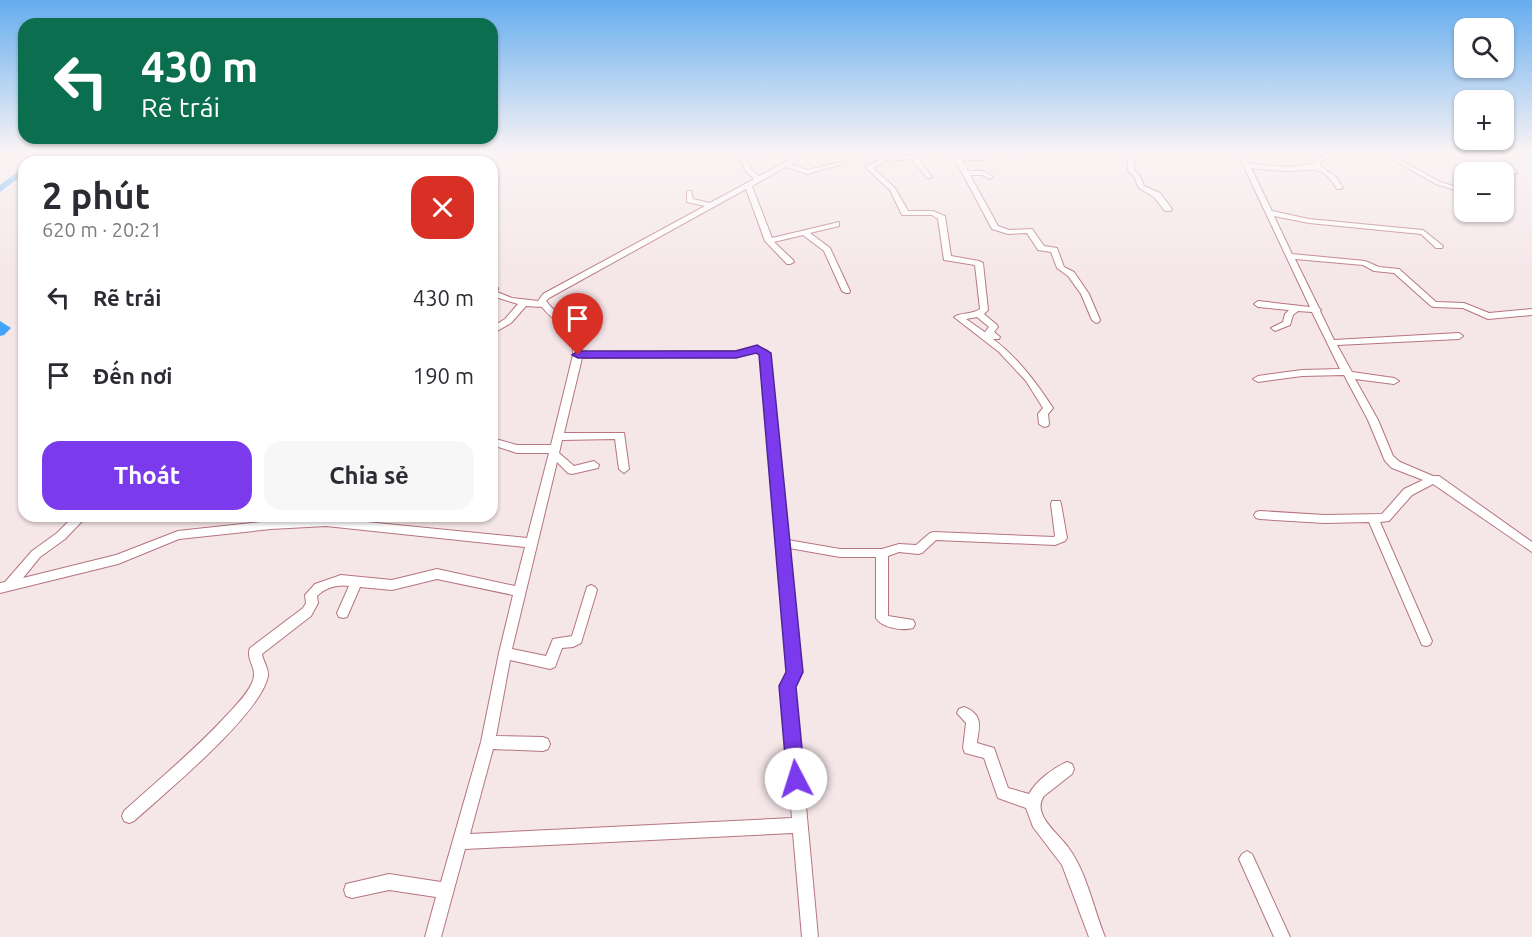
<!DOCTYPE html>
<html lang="vi">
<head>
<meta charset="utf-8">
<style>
	:root { --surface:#fff; --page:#f7f7f7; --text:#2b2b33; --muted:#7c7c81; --accent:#7c3aed }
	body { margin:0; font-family:Ubuntu,sans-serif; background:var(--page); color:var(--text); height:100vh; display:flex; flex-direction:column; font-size:22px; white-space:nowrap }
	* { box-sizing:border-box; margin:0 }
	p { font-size:20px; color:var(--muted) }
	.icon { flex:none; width:33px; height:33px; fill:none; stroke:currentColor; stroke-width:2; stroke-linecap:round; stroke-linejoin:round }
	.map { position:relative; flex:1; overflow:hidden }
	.panel { position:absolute; left:18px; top:156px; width:480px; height:366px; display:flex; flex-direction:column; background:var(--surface); border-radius:18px; box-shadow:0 2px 4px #0004 }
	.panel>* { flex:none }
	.hud { position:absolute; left:18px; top:18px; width:480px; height:126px; border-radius:18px; box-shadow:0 2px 4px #0004; background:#0b6e4f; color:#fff; overflow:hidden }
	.buttons { position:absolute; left:1454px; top:18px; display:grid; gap:12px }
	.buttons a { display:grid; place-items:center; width:60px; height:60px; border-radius:12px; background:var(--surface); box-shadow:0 2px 4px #0004; font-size:30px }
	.pin { position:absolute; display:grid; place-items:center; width:51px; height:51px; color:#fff; margin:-62px -26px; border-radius:50% 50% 50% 0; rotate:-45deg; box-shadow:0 0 6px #0007 }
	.pin .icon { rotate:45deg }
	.me { position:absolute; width:66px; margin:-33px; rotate:355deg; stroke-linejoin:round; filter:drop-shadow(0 0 4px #0008) }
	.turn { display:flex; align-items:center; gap:21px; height:126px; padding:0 24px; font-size:27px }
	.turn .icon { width:78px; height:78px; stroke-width:2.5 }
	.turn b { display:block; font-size:42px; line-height:51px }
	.round { display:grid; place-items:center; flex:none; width:63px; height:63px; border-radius:18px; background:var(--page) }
	.overview { display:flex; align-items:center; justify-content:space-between; height:102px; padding:0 24px }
	h1 { font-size:36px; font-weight:600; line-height:45px }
	.button { display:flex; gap:12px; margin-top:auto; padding:12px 24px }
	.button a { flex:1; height:69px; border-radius:18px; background:var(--accent); color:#fff; font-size:24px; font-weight:600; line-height:69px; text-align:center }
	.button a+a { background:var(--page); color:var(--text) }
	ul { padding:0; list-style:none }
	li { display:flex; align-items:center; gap:18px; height:78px; padding:0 24px }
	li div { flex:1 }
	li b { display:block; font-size:22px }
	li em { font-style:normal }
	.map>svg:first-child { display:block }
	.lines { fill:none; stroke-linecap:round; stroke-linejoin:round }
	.river { fill:#42a3f8; fill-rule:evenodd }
	.minor-casing { stroke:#b6747f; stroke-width:2 }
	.minor { fill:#fff; fill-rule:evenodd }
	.route { fill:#7c3aed; stroke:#51269a; stroke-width:1.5 }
</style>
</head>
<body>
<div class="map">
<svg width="1532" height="937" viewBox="0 0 1532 937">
	<rect width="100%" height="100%" fill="#f5e6e8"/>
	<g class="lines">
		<g class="river">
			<polygon points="42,152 51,152 39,162 30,162"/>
			<polygon points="24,167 24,174 0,192 0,185"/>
			<polygon points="0,321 11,328 4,335 0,336"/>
		</g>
		<g class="minor-casing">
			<g id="minor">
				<path d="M174 152H181L175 158C202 162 230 149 252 162H242L234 159 208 162 150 160 113 162 116 160 150 156 168 158Z"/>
				<polygon points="423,152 430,152 417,162 410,162"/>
				<path d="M738 152H744L751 169 759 176 804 152H811L791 164 807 170 846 161V163L807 174 786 167 752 186 772 238 839 222V226L810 233 830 248 850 291 849 293H846L842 291 824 251 803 235 774 242 793 260 794 262 790 264H787L765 241 746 189 549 298 546 301C563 323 581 319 582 352L736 351 757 346 768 351 788 540 840 549H882L899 544 916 545 930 533 934 532 1054 537 1055 536 1051 504 1052 501H1060L1061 504 1067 538 1065 541 1055 545 936 540 922 553 918 554 899 552 888 556V616L913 620 915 624 913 628C902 631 882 628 876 618V557H840L789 548 802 672 795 686 818 937H802L793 833 465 849 441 937H425L436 897 389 890 352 898 346 896 344 890 346 884 389 874 441 882 481 742 499 653 513 595 437 579 392 590 360 587 347 617 343 618 339 617 337 613 349 586C337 584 325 588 317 596L318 603 311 616 262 654C263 661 269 669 268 676 261 714 165 793 134 821L129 823 124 821 122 816 124 811C158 780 195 750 226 716 235 706 246 696 252 683 259 668 245 660 250 648L303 608 306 603 305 595 315 584 341 575 392 580 437 569 515 586 525 547 326 526 271 529 179 539 118 564 0 593V583L5 582 32 551 57 533 74 516H87L65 539 40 557 23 578 116 555 178 531 271 521 326 518 527 538 549 453H517L492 445V438L517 445H551L573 355C573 320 559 329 542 307L526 306 511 323 492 334V327L505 319 518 304 492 296V284L498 288 497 292 512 298 538 301 543 294 705 206 687 202V191H691L693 199 710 203 754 179 745 170ZM756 352 761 354 788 672 781 686 792 818 470 834 493 749 543 751 548 749 550 744 548 739 543 737 496 736 510 660 550 669 555 667 562 648 573 647 581 643 597 590 595 587 591 585 587 587 572 636 553 639 546 656 512 649 557 462 568 473 572 474 598 468 599 465 594 461 574 466 559 453 562 440 615 439 619 469 624 473 629 469 624 433H564L582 358 736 357Z"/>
				<path d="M911 152H917V157L932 177 931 178H927L912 159 884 161 881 164 873 168 895 188 908 211H933L945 216 951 256 979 261 983 263 988 310 984 314 997 325 998 327 994 332 1000 337 999 339H993C1018 358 1036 382 1053 408L1048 414 1049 424 1048 426 1044 427 1039 424 1038 414 1043 408 1026 381 999 352 954 317C961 312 972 315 980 309L975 265 944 260 938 219 932 215H902L890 190 865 167 877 162 880 158 911 155ZM977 317 989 327 985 332 986 333 966 319Z"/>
				<polygon points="951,152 957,152 959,156 986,157 987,158 984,160 962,160 968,171 983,171 993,177 990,179 982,175 970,175 998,226 1009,230 1032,229 1044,246 1057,248 1064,267 1074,272 1089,294 1100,320 1099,322 1096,323 1092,320 1081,294 1068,276 1057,268 1051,252 1038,250 1027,233 1008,234 992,229"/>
				<polygon points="1128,152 1134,152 1134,170 1140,176 1144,186 1160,193 1172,209 1171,211 1165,211 1154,197 1139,188 1134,177 1128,170"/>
				<path d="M1237 152H1243L1249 164 1288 167 1314 164 1316 160 1324 156 1321 152H1328L1331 156 1321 162 1320 166 1336 177 1343 188 1341 189H1337C1322 164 1314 170 1289 171 1277 171 1264 169 1251 168L1272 211 1309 219 1423 230 1443 246 1442 248H1436L1421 234 1309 223 1274 216 1292 254 1365 261 1379 267 1399 269 1436 302 1464 303 1489 313 1532 309V315L1488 319 1463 308 1434 307 1431 306 1394 273 1374 271 1363 265 1295 259 1319 308 1321 310 1320 311 1334 340 1459 333 1463 336 1459 339 1337 345 1352 372 1394 378 1399 381 1394 384 1355 379 1378 420 1393 456 1400 462 1433 476H1439L1532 542V552L1433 484 1412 495 1389 521 1380 522 1432 641 1430 645 1426 646 1422 645 1369 522 1324 523 1260 519 1256 518 1254 515 1256 512 1260 511 1324 515 1382 514 1404 489 1423 480 1392 468 1385 461 1368 420 1344 375 1302 376 1258 382 1253 379 1258 376 1302 370 1340 369 1312 312 1298 311 1293 315 1290 325 1275 331 1271 328 1283 322 1285 314 1289 310 1258 307 1254 304 1258 301 1310 307Z"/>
				<polygon points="1379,152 1386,152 1440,182 1464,189 1464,193 1436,184"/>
				<polygon points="1479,152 1486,152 1494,158 1509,162 1518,173 1513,174 1505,165 1490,161"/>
				<path d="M964 707C984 715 979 726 977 743L994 748 1008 788 1029 794C1036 781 1053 768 1067 762L1072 764 1074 769 1072 774 1044 796C1031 814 1058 833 1068 847 1087 873 1093 907 1105 937H1089L1062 865 1033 827 1026 808 998 798 984 758 965 753 963 748 966 723 957 713 959 709Z"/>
				<polygon points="1247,851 1252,854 1290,937 1274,937 1239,859 1242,854"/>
			</g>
		</g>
		<use href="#minor" class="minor"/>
	</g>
	<linearGradient id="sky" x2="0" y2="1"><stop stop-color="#65adee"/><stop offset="0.54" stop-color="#faf4f5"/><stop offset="1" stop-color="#faf4f5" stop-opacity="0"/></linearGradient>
	<rect width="1532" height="283" fill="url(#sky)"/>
	<polygon class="route" points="757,345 771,353 803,672 796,687 805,779 803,785 796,788 789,785 787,779 779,686 786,672 759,355 756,353 736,358 578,358 572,355 578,351 736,351"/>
</svg>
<div class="buttons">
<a><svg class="icon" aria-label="search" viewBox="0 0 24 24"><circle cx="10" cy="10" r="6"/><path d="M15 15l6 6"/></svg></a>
<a>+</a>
<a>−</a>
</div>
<div class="pin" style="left:578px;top:355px;background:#d93025"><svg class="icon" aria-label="arrive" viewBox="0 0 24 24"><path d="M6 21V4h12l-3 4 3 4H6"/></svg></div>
<svg class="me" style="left:796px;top:779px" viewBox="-20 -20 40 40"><circle r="19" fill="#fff"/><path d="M0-13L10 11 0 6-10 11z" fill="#7c3aed"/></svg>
<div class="hud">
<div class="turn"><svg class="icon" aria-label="left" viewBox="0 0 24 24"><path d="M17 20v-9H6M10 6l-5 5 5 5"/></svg><div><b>430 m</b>Rẽ trái</div></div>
</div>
<section class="panel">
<div class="overview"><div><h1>2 phút</h1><p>620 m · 20:21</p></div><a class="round" style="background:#d93025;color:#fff"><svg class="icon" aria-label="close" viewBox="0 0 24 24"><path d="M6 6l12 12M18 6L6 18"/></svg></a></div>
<ul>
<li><svg class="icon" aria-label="left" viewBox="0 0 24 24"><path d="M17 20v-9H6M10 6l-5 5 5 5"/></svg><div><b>Rẽ trái</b></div><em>430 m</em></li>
<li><svg class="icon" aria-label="arrive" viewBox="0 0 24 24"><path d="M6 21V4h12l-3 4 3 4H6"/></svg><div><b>Đến nơi</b></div><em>190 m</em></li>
</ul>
<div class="button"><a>Thoát</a><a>Chia sẻ</a></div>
</section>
</div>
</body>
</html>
